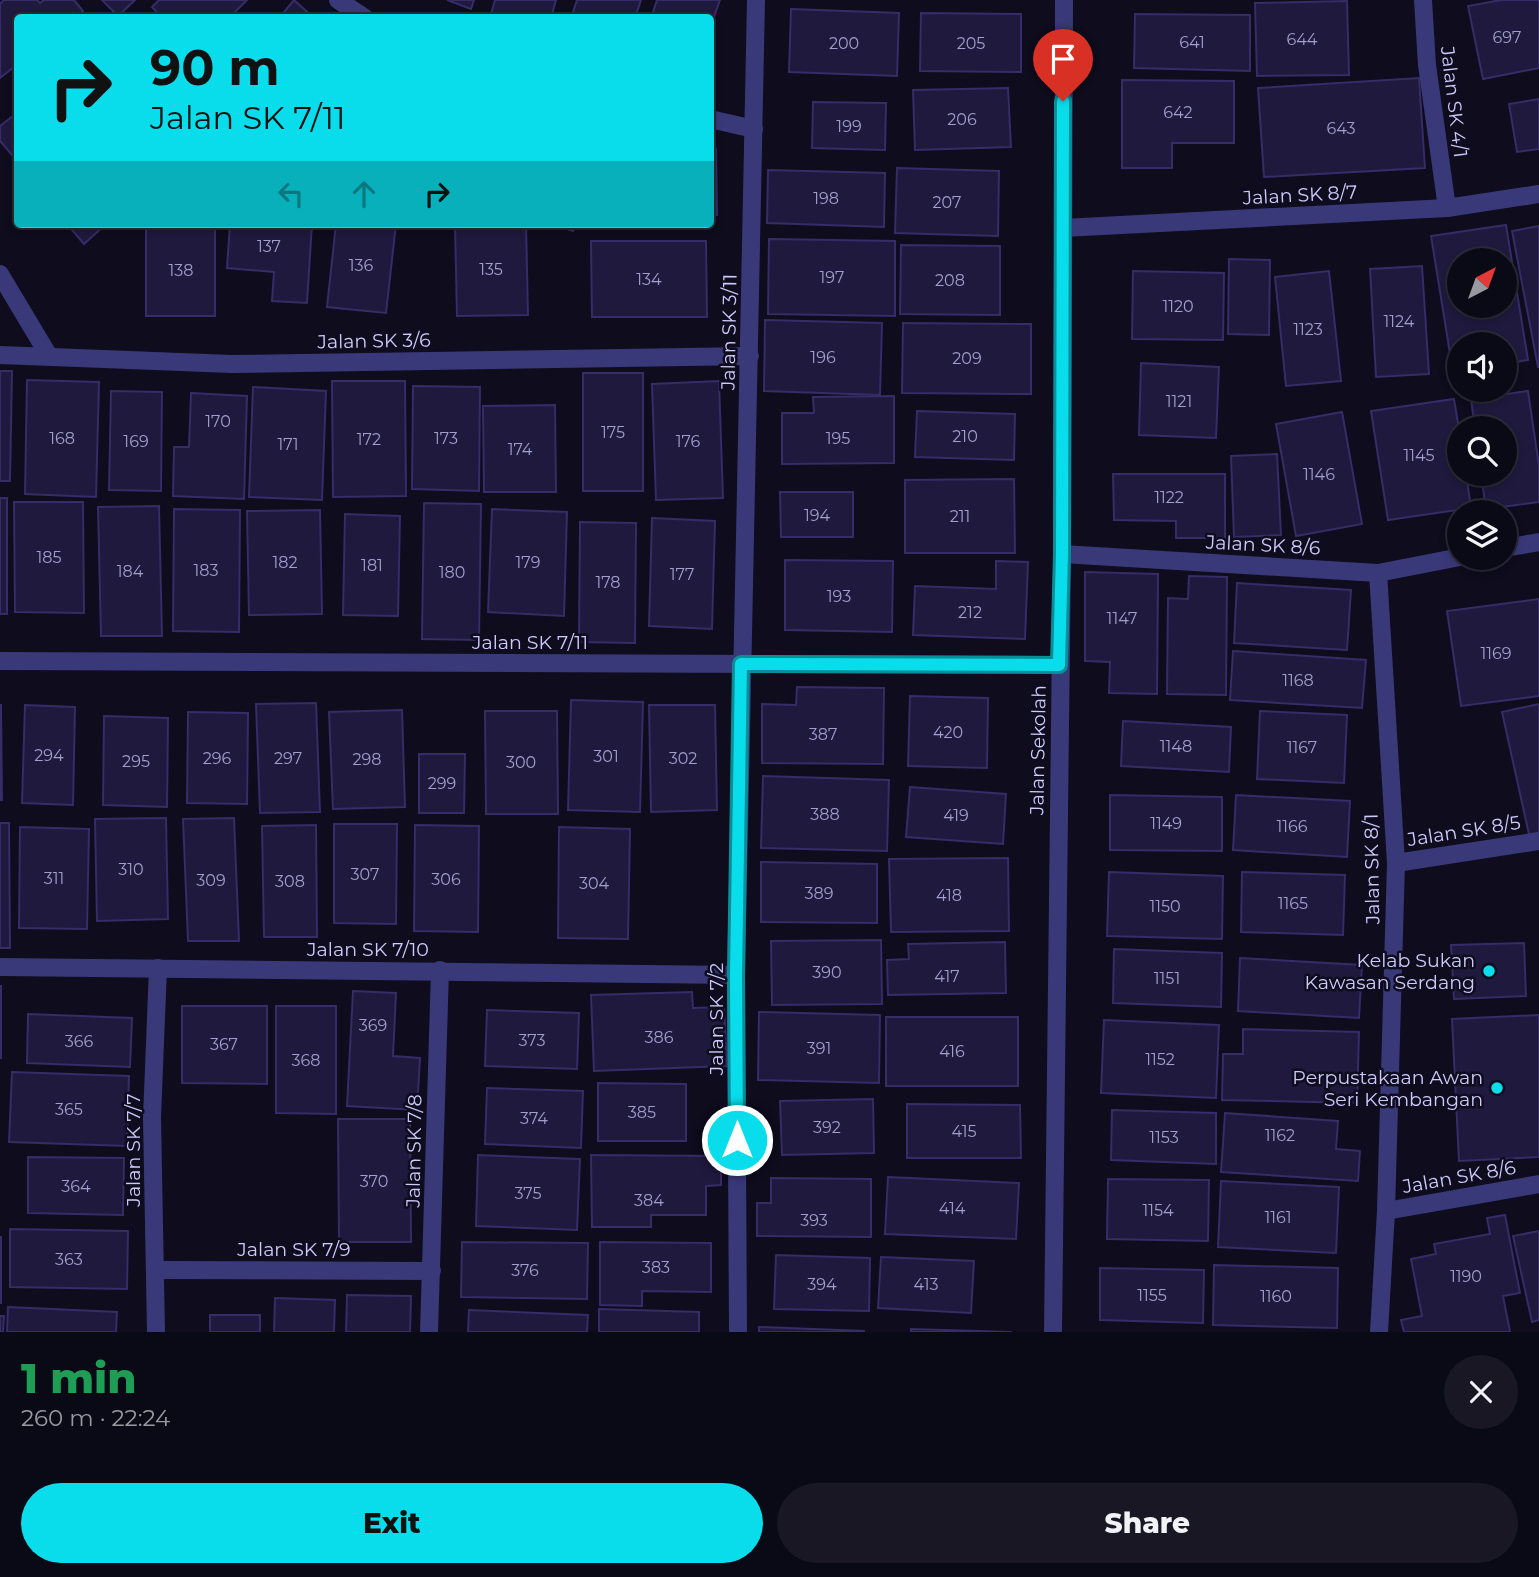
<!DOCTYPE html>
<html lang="en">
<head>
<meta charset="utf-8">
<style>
	:root { --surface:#0a0916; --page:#181723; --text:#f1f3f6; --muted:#999aa1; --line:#2a2a35; --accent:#09dcea }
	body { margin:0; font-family:Montserrat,sans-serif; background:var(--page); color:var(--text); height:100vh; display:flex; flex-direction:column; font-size:26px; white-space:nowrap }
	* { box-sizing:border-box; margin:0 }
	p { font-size:23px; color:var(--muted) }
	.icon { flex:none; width:38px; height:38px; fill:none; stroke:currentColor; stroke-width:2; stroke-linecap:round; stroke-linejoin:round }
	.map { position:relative; height:1332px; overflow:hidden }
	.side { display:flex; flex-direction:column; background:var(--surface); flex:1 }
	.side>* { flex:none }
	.guide { position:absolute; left:14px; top:14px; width:700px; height:214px; border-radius:7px; box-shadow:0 4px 10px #0003,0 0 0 2px var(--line); background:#09dcea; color:#111; overflow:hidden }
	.needle { width:46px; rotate:41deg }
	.fabs { position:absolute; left:1447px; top:248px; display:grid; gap:14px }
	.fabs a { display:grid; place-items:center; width:70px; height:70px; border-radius:50%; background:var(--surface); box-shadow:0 4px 10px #0003,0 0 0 2px var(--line); font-size:35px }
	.pin { position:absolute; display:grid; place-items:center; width:60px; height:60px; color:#fff; margin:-72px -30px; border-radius:50% 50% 50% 0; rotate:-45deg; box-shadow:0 0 7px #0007 }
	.pin .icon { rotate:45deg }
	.me { position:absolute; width:77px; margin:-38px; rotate:0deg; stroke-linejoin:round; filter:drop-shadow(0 0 5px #0008) }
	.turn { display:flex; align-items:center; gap:24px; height:147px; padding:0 21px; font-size:32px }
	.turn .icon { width:91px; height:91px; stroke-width:2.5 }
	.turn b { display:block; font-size:49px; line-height:60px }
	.lanes { display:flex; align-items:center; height:66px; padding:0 21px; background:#0003; justify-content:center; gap:35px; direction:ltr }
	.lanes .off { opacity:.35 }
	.round { display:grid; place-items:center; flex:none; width:74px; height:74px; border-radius:37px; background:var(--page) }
	.overview { display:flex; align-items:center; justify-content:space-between; height:119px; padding:0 21px }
	h1 { font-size:42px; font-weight:800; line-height:52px; color:#1e9e55 }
	.button { display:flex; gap:14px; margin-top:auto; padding:14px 21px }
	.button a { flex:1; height:80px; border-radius:42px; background:var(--accent); color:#111; font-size:28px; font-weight:800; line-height:80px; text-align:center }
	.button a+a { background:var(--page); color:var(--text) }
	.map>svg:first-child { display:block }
	.building { fill:#1f193d; stroke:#352c68; stroke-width:2; fill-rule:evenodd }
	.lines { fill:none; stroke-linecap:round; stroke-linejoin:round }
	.street { stroke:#39397a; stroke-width:18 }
	.route-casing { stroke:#068f98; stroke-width:18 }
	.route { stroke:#09dcea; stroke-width:12 }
	.poi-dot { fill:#09dcea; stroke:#0e0c1d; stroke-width:2.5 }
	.labels { text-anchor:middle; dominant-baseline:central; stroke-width:5; stroke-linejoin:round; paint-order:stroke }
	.number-label { font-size:16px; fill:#a29ecd }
	.street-label { font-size:19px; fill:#cecafd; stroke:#0e0c1d }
	.poi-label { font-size:19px; fill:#cecafd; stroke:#0e0c1d; text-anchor:end }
</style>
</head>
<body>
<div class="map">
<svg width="1539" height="1332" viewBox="0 0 1539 1332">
	<rect width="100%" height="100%" fill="#0e0c1d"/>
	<g class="building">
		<polygon points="4,0 37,0 40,3 44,0 74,0 83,11 75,18 18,18 18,64 0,78 0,4"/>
		<polygon points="102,0 135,0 118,16"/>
		<polygon points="159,0 247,0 229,18 162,18 152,7"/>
		<polygon points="294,0 314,18 279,18"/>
		<polygon points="447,0 474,0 471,9"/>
		<polygon points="495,0 556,0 551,18 490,18"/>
		<polygon points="577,0 641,0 635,18 571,18"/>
		<polygon points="657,0 720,0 710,28 710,18 651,18"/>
		<polygon points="1501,0 1539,0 1539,68 1483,79 1468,6"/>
		<polygon points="1347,1 1349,75 1257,76 1255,3"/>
		<polygon points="791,9 899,13 897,76 789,72"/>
		<polygon points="921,13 1021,14 1021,72 920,71"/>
		<polygon points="1135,14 1250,15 1250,71 1134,68"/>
		<polygon points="1419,78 1425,168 1264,177 1258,88"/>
		<polygon points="1122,80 1234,81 1234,143 1172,143 1172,168 1122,168"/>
		<polygon points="1008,88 1011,147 915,150 913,90"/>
		<polygon points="1539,99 1539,149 1517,152 1509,104"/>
		<polygon points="813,102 886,103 885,150 812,148"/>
		<polygon points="18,112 18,162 0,141 0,126"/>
		<polygon points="716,149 717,215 710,215 710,150"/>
		<polygon points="897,168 999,171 998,236 895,233"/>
		<polygon points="768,170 885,173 884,227 767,223"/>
		<polygon points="67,224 106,224 84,244"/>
		<rect x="146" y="224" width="69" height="92"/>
		<polygon points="230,224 312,224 307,303 272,301 274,272 227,268"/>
		<polygon points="336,224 396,224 386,313 327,307"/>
		<polygon points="455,224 526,224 528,315 457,316"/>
		<polygon points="552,224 575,224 573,231"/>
		<path d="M1506 225 1528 360 1505 364V345H1460V371L1453 372 1431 236ZM1460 261H1505V306H1460Z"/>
		<polygon points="1539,226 1539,367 1538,367 1512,231"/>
		<polygon points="769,239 895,241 895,316 768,314"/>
		<polygon points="591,241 706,241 707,317 592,317"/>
		<polygon points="901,245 1000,246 1000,315 900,314"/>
		<polygon points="1229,259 1270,260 1269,335 1228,334"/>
		<polygon points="1422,266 1429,374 1376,377 1370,269"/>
		<polygon points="1133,271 1224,273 1223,340 1132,339"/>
		<polygon points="1329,271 1341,381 1286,386 1275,277"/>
		<polygon points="765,320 882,323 880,395 764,391"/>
		<polygon points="903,323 1031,324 1031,394 902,393"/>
		<polygon points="1141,363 1219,367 1216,438 1139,435"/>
		<polygon points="0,371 12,371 10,481 0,481"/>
		<rect x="583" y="373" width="60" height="118"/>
		<polygon points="27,380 99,382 96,497 25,494"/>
		<polygon points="332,381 405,381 406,496 333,497"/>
		<polygon points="719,381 723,498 656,500 652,384"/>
		<polygon points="413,386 480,387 479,491 412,489"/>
		<polygon points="253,387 326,391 322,500 249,497"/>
		<polygon points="111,391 162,392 161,491 109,490"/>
		<polygon points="1528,391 1539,466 1539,502 1486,509 1481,474 1505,474 1505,429 1475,429 1471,399"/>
		<polygon points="191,393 247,396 244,499 173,496 174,447 189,447"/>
		<polygon points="894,396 894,463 782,464 782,413 814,413 813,397"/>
		<polygon points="1454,399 1460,435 1460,474 1466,474 1471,508 1388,520 1371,411"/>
		<polygon points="555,405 556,492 484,492 483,406"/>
		<polygon points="917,411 1015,414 1014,460 915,457"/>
		<polygon points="1342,412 1362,524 1296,536 1276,424"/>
		<polygon points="1277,454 1281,535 1234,537 1231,456"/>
		<polygon points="1113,474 1225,474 1225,538 1176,538 1176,521 1114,520"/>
		<polygon points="1014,479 1015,553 905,553 905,480"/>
		<polygon points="780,492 853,492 853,537 781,537"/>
		<rect x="0" y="498" width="7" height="116"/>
		<polygon points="14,502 83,502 84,613 15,612"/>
		<polygon points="424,503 481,504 479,640 422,639"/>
		<polygon points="159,506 162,636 101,636 98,507"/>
		<polygon points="174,509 240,510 239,632 173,631"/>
		<polygon points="492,509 567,512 564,616 488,612"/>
		<polygon points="320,510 322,614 249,615 247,511"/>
		<polygon points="345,514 400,516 398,616 343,615"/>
		<polygon points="652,518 715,521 712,629 649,626"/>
		<polygon points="580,522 636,523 635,643 579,642"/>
		<polygon points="785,560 893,561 892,632 785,630"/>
		<polygon points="996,561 1028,562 1025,639 913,635 915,586 996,589"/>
		<polygon points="1085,572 1158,574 1157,694 1109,693 1110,662 1085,661"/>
		<polygon points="1189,576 1227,577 1226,695 1167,694 1168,598 1188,599"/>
		<polygon points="1237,583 1351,590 1347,650 1234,643"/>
		<polygon points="1539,599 1539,696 1461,706 1447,611"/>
		<polygon points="1233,651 1366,660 1362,708 1230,700"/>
		<polygon points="797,687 884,688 883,764 762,763 762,704 796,705"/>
		<polygon points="910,696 988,698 987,768 908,766"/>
		<polygon points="571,700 643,702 640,812 568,810"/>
		<polygon points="316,703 320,812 260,813 256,704"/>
		<polygon points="1539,704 1539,837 1530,839 1502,712"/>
		<polygon points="0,705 1,705 2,800 0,800"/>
		<polygon points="25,705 75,707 73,805 22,803"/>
		<polygon points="649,705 715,705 717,810 651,812"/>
		<polygon points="402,710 405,807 333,809 329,712"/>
		<polygon points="485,711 557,711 558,814 486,814"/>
		<polygon points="1260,711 1347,715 1344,783 1257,779"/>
		<polygon points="188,712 248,713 247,804 187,803"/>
		<polygon points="104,716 168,718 167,807 103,805"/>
		<polygon points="1123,721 1231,727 1229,772 1121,766"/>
		<polygon points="419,754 465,754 464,813 419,813"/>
		<polygon points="763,776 889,780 887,851 761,848"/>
		<polygon points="910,787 1006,794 1003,844 906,837"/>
		<polygon points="1110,795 1222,797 1222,851 1110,850"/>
		<polygon points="1236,795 1350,801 1347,857 1233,850"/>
		<polygon points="166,818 168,919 97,921 95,819"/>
		<polygon points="234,818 239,941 188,941 183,819"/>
		<polygon points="0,823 9,823 10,948 0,948"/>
		<polygon points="334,824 397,824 396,924 334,923"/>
		<polygon points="316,825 317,937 264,937 262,826"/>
		<polygon points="415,825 479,826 478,932 414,931"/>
		<polygon points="20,827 89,829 87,929 19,928"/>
		<polygon points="559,827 630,829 628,939 558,938"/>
		<polygon points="1008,858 1009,931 891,932 889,859"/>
		<polygon points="761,862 877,864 877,923 761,922"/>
		<polygon points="1109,872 1223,876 1222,939 1107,936"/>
		<polygon points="1242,872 1345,875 1343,935 1241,932"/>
		<polygon points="881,940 882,1004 772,1005 771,941"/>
		<polygon points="1005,942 1006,993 888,995 887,960 909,959 908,944"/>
		<polygon points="1524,943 1526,996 1454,999 1451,945"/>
		<polygon points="1114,949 1222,953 1221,1007 1113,1003"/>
		<polygon points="1240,958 1362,965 1359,1018 1238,1011"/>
		<rect x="0" y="986" width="1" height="72"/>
		<polygon points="353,991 396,993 393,1056 420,1058 417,1110 347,1106"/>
		<polygon points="692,992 693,1008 724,1007 727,1066 594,1071 591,995"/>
		<polygon points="182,1006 267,1006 267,1084 182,1083"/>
		<polygon points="276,1006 336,1006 336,1114 276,1113"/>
		<polygon points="487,1010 579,1013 577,1069 485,1066"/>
		<polygon points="759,1012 880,1015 879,1083 758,1080"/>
		<polygon points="28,1014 132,1018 130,1067 27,1063"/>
		<polygon points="1539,1015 1539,1157 1459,1161 1452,1019"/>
		<rect x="886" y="1017" width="132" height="69"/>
		<polygon points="1104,1020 1219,1025 1216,1098 1101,1093"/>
		<polygon points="1243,1029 1359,1032 1357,1103 1222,1100 1223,1054 1243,1054"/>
		<polygon points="12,1072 129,1076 127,1146 9,1142"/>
		<polygon points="598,1083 686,1084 686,1141 598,1141"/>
		<polygon points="487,1088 583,1091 581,1148 485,1144"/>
		<polygon points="873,1099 874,1153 782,1155 780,1101"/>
		<polygon points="907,1104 1020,1105 1021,1158 907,1158"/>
		<polygon points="1112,1110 1216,1113 1216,1164 1111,1160"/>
		<polygon points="1225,1113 1338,1121 1336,1149 1360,1151 1358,1181 1221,1172"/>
		<polygon points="338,1119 410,1119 411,1242 339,1242"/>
		<polygon points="478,1155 580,1159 577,1230 476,1226"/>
		<polygon points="591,1155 721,1156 721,1185 706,1186 706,1215 651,1215 651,1227 592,1227"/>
		<polygon points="28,1157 124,1158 123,1215 28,1213"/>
		<polygon points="888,1177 1019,1183 1016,1239 885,1234"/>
		<polygon points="771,1178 871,1179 871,1237 757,1236 757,1203 771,1203"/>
		<polygon points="1108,1179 1209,1180 1208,1241 1107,1239"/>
		<polygon points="1221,1181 1339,1187 1336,1253 1218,1247"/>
		<polygon points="1505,1215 1520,1293 1503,1296 1510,1332 1404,1332 1401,1320 1422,1316 1411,1259 1436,1254 1434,1244 1490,1234 1487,1218"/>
		<polygon points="10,1229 128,1231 127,1289 10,1287"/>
		<polygon points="1539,1231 1539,1320 1532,1322 1513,1236"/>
		<rect x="0" y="1237" width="1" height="66"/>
		<polygon points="462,1242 588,1243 587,1299 461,1297"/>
		<polygon points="600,1242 711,1243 711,1292 642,1291 642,1306 600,1305"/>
		<polygon points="776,1255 870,1258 869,1311 774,1309"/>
		<polygon points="881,1257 974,1261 971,1313 878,1308"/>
		<polygon points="1214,1265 1338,1268 1337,1328 1213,1325"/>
		<polygon points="1100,1268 1204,1270 1203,1323 1100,1320"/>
		<polygon points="347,1295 411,1296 410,1332 346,1332"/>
		<polygon points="275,1298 335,1300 334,1332 274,1332"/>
		<polygon points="8,1307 117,1312 116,1332 7,1332"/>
		<polygon points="599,1309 699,1312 699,1332 599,1332"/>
		<polygon points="469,1310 588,1315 587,1332 468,1332"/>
		<rect x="210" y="1315" width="50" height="17"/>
		<polygon points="0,1316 4,1316 3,1332 0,1332"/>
		<polygon points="759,1327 864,1331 864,1332 759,1332"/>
		<polygon points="911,1329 1012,1332 911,1332"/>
	</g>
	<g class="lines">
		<g class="street">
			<polyline points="338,0 365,18"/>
			<polyline points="1423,0 1427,65 1447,208"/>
			<polyline points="710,119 754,129"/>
			<polyline points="1063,228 1447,208 1539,194"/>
			<polyline points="0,274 49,356"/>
			<polyline points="0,355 232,364 750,356"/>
			<polyline points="1505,548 1539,542"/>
			<polyline points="1062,554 1378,573 1460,557"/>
			<polyline points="1378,573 1396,863 1386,1211 1379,1332"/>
			<polyline points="0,661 1059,665"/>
			<polyline points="1396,863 1539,841"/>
			<polyline points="0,967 736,975"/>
			<polyline points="1386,1211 1539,1184"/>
			<polyline points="155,1270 432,1271"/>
			<polyline points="156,1332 152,1117 158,968"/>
			<polyline points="429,1332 440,970"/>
			<polyline points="738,1332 736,975 756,0"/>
			<polyline points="1053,1332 1062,554 1064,0"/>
		</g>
	</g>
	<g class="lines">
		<g class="route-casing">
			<polyline id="route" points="737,1140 736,975 741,664 1059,665 1062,554 1063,101"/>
		</g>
		<use href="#route" class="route"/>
	</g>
	<g class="poi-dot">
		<circle cx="1489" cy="971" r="7"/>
		<circle cx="1497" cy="1088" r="7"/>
	</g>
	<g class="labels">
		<g class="number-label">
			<text x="1507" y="37">697</text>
			<text x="1302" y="39">644</text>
			<text x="1192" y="42">641</text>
			<text x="844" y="43">200</text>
			<text x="971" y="43">205</text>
			<text x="1178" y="112">642</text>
			<text x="962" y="119">206</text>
			<text x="849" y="126">199</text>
			<text x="1341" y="128">643</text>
			<text x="826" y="198">198</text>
			<text x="947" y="202">207</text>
			<text x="269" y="246">137</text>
			<text x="361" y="265">136</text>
			<text x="491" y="269">135</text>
			<text x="181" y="270">138</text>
			<text x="832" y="277">197</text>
			<text x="649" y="279">134</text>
			<text x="950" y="280">208</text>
			<text x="1178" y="306">1120</text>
			<text x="1399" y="321">1124</text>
			<text x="1308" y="329">1123</text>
			<text x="823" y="357">196</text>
			<text x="967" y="358">209</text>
			<text x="1179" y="401">1121</text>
			<text x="218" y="421">170</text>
			<text x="613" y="432">175</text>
			<text x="965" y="436">210</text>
			<text x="62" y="438">168</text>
			<text x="446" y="438">173</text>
			<text x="838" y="438">195</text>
			<text x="369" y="439">172</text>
			<text x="136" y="441">169</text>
			<text x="688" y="441">176</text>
			<text x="288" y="444">171</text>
			<text x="520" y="449">174</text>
			<text x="1419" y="455">1145</text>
			<text x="1319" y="474">1146</text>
			<text x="1169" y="497">1122</text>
			<text x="817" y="515">194</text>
			<text x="960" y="516">211</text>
			<text x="49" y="557">185</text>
			<text x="285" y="562">182</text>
			<text x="528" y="562">179</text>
			<text x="372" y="565">181</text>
			<text x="206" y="570">183</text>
			<text x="130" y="571">184</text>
			<text x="452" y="572">180</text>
			<text x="682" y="574">177</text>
			<text x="608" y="582">178</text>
			<text x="839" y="596">193</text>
			<text x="970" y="612">212</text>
			<text x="1122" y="618">1147</text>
			<text x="1496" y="653">1169</text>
			<text x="1298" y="680">1168</text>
			<text x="948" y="732">420</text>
			<text x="823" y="734">387</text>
			<text x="1176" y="746">1148</text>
			<text x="1302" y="747">1167</text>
			<text x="49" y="755">294</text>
			<text x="606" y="756">301</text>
			<text x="217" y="758">296</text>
			<text x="288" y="758">297</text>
			<text x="683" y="758">302</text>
			<text x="367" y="759">298</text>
			<text x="136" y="761">295</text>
			<text x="521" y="762">300</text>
			<text x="442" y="783">299</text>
			<text x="825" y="814">388</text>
			<text x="956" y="815">419</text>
			<text x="1166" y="823">1149</text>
			<text x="1292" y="826">1166</text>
			<text x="131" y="869">310</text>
			<text x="365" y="874">307</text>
			<text x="54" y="878">311</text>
			<text x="446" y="879">306</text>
			<text x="211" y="880">309</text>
			<text x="290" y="881">308</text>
			<text x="594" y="883">304</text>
			<text x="819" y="893">389</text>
			<text x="949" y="895">418</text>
			<text x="1293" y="903">1165</text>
			<text x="1165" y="906">1150</text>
			<text x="827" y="972">390</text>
			<text x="947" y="976">417</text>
			<text x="1167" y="978">1151</text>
			<text x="373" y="1025">369</text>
			<text x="659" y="1037">386</text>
			<text x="532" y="1040">373</text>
			<text x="79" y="1041">366</text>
			<text x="224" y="1044">367</text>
			<text x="819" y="1048">391</text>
			<text x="952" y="1051">416</text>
			<text x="1160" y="1059">1152</text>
			<text x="306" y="1060">368</text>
			<text x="69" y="1109">365</text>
			<text x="642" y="1112">385</text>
			<text x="534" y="1118">374</text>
			<text x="827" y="1127">392</text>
			<text x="964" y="1131">415</text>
			<text x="1280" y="1135">1162</text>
			<text x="1164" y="1137">1153</text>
			<text x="374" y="1181">370</text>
			<text x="76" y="1186">364</text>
			<text x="528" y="1193">375</text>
			<text x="649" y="1200">384</text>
			<text x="952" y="1208">414</text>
			<text x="1158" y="1210">1154</text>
			<text x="1278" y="1217">1161</text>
			<text x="814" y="1220">393</text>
			<text x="69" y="1259">363</text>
			<text x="656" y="1267">383</text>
			<text x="525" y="1270">376</text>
			<text x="1466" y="1276">1190</text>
			<text x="822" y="1284">394</text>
			<text x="926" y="1284">413</text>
			<text x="1152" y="1295">1155</text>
			<text x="1276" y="1296">1160</text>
		</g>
		<g class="street-label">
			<text transform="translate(1454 102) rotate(83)">Jalan SK 4/1</text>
			<text transform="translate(1300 195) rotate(-3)">Jalan SK 8/7</text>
			<text transform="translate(729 332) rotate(-89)">Jalan SK 3/11</text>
			<text transform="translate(374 341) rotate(-1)">Jalan SK 3/6</text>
			<text transform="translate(1263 545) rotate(3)">Jalan SK 8/6</text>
			<text x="530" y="642">Jalan SK 7/11</text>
			<text transform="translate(1038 750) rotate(-89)">Jalan Sekolah</text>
			<text transform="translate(1464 831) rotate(-9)">Jalan SK 8/5</text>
			<text transform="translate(1372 869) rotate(-91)">Jalan SK 8/1</text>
			<text x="368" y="949">Jalan SK 7/10</text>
			<text transform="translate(716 1019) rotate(-90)">Jalan SK 7/2</text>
			<text transform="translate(133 1150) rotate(-90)">Jalan SK 7/7</text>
			<text transform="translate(414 1151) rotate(-89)">Jalan SK 7/8</text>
			<text transform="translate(1459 1177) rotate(-10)">Jalan SK 8/6</text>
			<text x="294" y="1249">Jalan SK 7/9</text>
		</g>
		<g class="poi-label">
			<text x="1475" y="960">Kelab Sukan<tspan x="1475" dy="22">Kawasan Serdang</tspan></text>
			<text x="1483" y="1077">Perpustakaan Awan<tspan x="1483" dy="22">Seri Kembangan</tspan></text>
		</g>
	</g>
</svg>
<div class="fabs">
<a><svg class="needle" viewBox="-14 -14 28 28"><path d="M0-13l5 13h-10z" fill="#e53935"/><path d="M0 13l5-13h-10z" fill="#999aa1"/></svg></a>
<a><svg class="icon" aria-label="sound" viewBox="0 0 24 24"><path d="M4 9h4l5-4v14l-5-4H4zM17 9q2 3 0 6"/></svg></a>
<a><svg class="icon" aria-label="search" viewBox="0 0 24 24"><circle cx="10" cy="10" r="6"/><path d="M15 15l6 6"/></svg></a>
<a><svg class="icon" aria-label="layers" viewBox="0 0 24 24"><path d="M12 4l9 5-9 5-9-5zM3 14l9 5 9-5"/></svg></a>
</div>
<div class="pin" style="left:1063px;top:101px;background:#d93025"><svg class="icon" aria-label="arrive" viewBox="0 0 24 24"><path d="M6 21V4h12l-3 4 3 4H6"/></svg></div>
<svg class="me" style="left:737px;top:1140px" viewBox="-20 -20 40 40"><circle r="17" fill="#09dcea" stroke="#fff" stroke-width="3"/><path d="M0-11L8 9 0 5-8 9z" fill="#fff"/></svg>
<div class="guide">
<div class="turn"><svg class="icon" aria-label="right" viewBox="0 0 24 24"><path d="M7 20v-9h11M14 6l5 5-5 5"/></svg><div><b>90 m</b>Jalan SK 7/11</div></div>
<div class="lanes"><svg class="icon off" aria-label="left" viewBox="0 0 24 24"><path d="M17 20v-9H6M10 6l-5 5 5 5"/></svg><svg class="icon off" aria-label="ahead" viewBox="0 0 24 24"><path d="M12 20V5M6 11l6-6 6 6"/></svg><svg class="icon" aria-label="right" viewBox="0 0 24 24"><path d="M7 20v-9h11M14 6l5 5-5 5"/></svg></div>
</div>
</div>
<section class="side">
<div class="overview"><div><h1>1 min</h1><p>260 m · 22:24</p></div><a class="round"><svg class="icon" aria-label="close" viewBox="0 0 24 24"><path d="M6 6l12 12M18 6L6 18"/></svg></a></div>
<div class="button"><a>Exit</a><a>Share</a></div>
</section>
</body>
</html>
